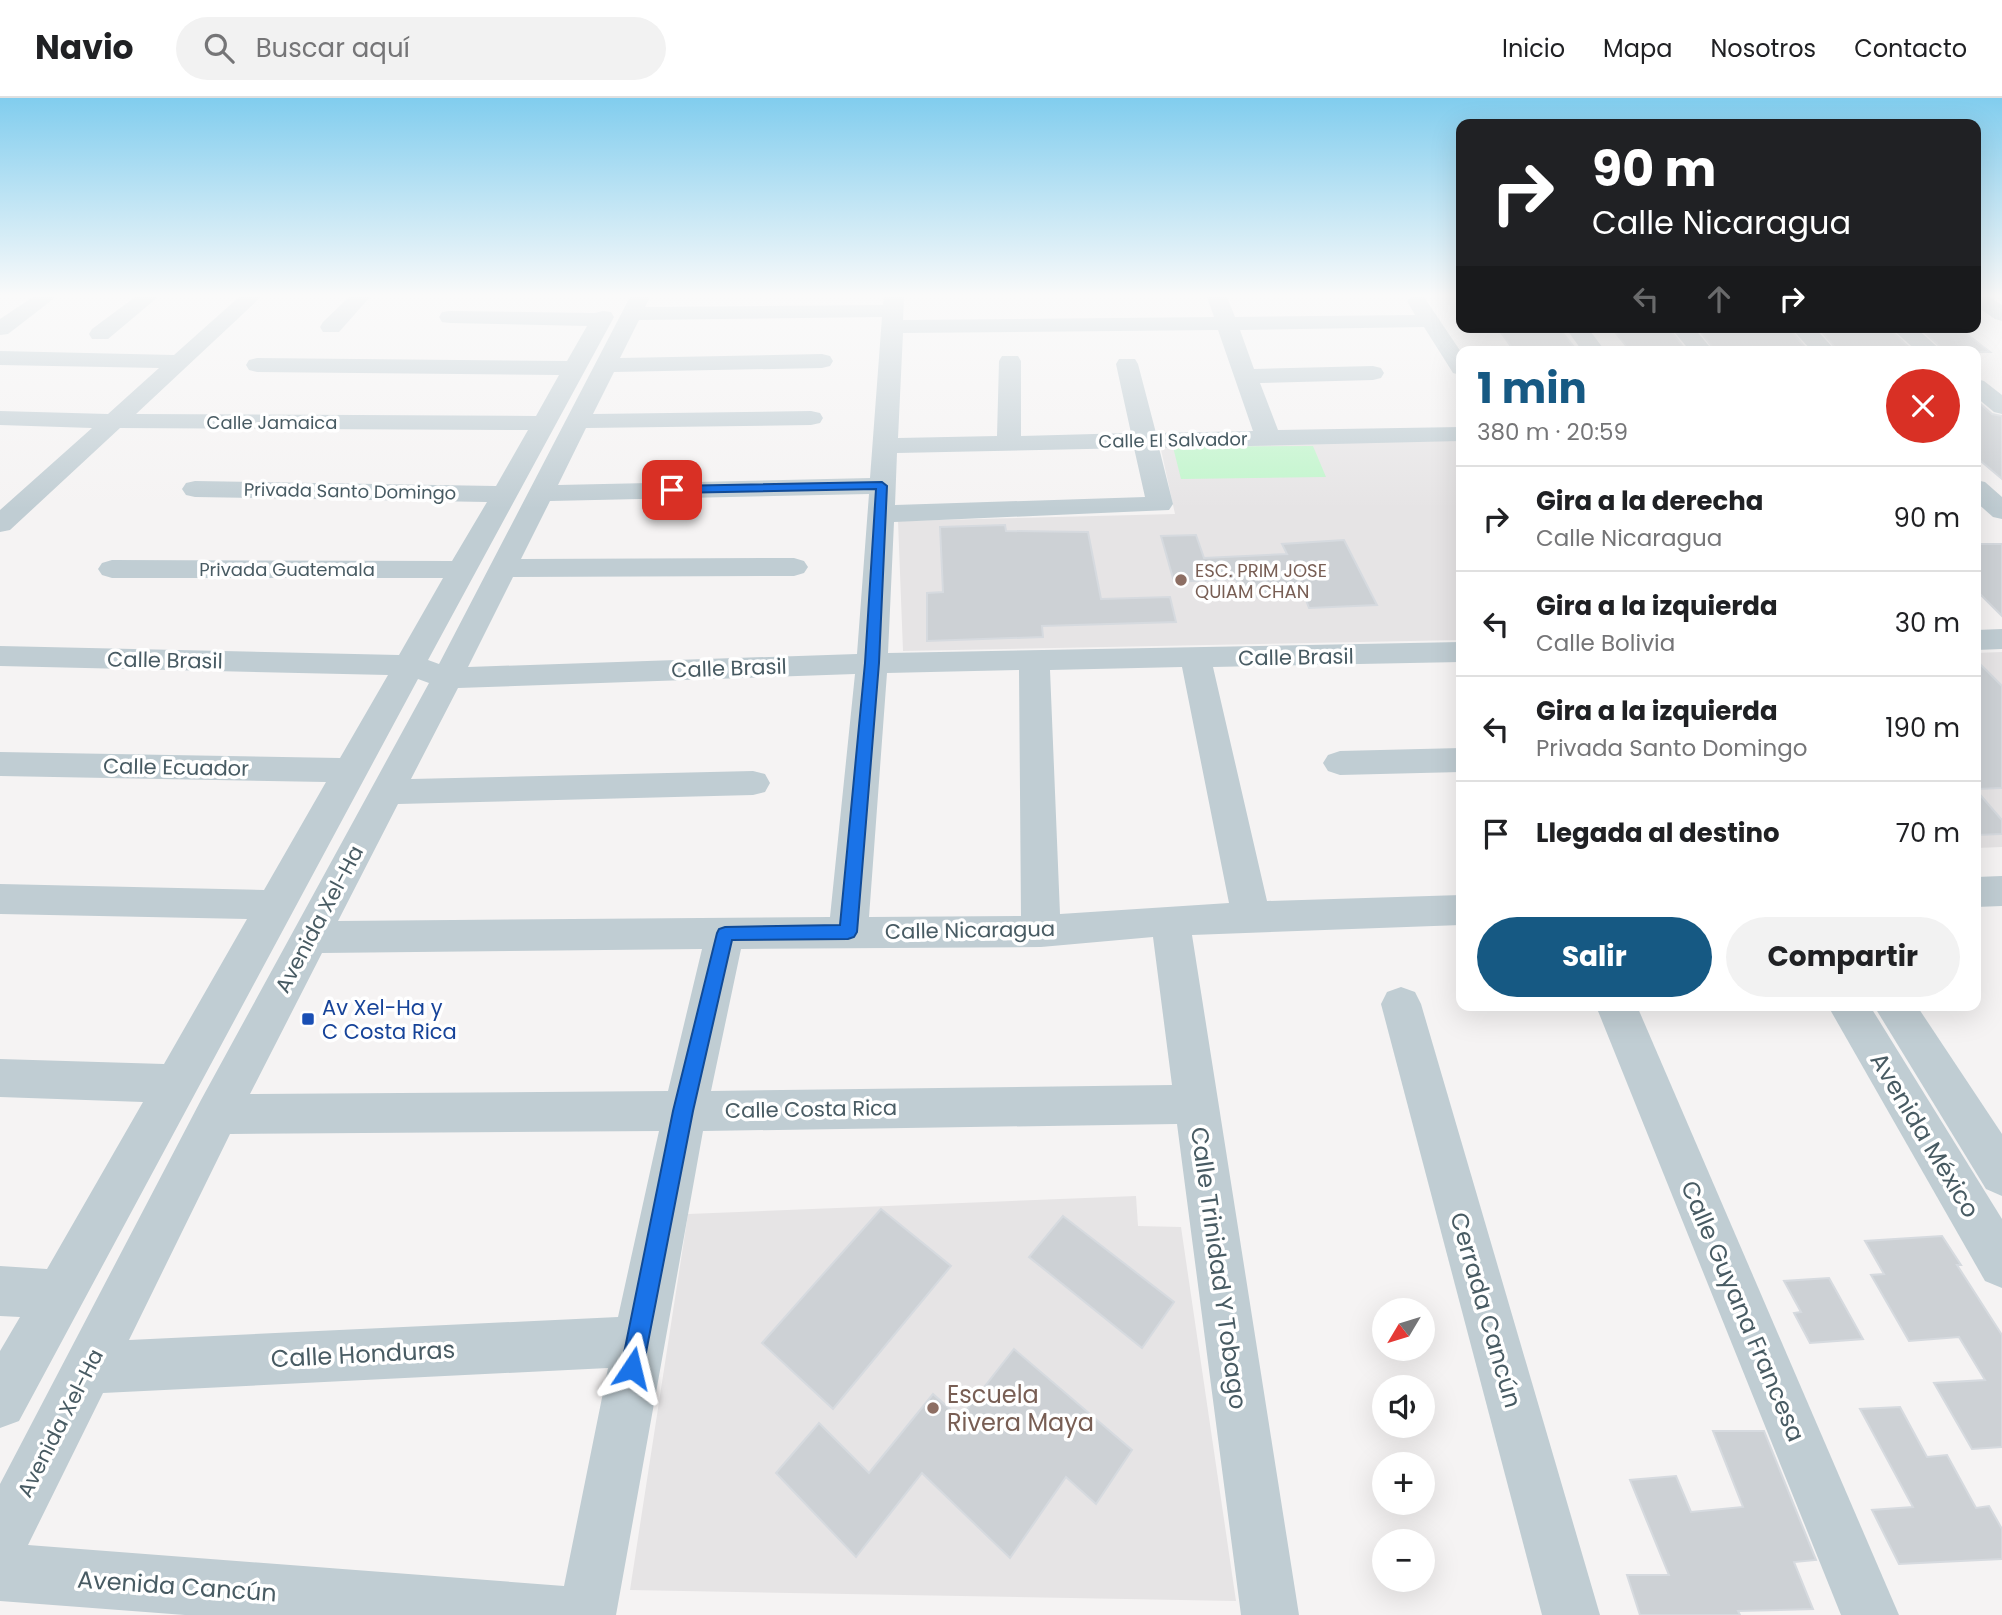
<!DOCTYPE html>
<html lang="es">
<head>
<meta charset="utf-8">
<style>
	:root { --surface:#fff; --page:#f2f2f2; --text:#202124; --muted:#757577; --line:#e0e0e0; --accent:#165983 }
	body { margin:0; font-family:Poppins,sans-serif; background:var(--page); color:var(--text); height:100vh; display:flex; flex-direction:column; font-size:26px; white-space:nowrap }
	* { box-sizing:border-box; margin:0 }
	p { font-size:23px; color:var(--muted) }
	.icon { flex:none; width:38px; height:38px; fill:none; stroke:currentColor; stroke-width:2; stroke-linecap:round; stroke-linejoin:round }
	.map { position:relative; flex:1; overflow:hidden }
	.details { position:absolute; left:1456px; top:248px; width:525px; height:665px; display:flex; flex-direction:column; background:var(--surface); border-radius:14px; box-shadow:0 7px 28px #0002 }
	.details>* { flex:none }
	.top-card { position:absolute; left:1456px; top:21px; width:525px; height:214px; border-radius:14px; box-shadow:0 7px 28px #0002; background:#202124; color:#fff; overflow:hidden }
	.needle { width:46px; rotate:232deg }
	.fabs { position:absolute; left:1372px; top:1200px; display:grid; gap:14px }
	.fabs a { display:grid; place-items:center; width:63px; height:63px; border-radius:50%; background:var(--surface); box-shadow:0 7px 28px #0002; font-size:35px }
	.pin { position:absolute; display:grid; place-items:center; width:60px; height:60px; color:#fff; margin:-30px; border-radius:14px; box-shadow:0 4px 10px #0006 }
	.me { position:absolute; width:77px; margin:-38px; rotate:10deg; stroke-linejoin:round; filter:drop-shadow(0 0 5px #0008) }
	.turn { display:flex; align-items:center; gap:24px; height:147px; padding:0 21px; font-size:32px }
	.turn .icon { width:91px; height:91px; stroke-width:2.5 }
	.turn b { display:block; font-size:49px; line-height:60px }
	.lanes { display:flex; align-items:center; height:66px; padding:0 21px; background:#0003; justify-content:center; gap:35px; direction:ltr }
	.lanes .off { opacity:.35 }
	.round { display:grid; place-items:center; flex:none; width:74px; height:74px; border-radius:37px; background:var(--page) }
	.overview { display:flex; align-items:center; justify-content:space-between; height:119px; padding:0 21px }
	h1 { font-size:42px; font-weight:700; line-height:52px; color:var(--accent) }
	.cta { display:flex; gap:14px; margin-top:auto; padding:14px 21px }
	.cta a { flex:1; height:80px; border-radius:42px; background:var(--accent); color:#fff; font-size:28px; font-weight:700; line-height:80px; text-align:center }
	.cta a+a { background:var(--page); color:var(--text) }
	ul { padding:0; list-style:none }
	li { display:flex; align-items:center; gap:21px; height:105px; padding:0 21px; border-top:2px solid var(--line) }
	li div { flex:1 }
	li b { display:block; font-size:26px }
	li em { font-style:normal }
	header { display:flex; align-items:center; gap:42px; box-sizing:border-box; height:98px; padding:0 35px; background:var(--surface); border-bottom:2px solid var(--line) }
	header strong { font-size:33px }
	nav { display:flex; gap:38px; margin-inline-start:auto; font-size:24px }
	.search { width:490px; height:63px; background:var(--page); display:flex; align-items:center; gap:18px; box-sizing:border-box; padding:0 24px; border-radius:38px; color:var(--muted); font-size:26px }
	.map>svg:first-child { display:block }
	.education { fill:#e6e4e5 }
	.green { fill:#bff5ca }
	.building { fill:#cdd1d5; stroke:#d6dadf; stroke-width:2 }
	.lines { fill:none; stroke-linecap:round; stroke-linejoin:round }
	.minor { fill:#c0cdd3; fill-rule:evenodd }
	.route { fill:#1a73e8; stroke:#114b97; stroke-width:2 }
	.education-dot { fill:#8d6e63; stroke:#fff; stroke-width:2.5 }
	.transit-dot { fill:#1a4fb4; stroke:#fff; stroke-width:2.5 }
	.labels { text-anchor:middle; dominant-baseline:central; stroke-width:7; stroke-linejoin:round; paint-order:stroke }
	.far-street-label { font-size:18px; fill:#485b63; stroke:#fff }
	.far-education-label { font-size:18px; fill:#785e54; stroke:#fff; text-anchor:start }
	.street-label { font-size:21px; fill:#485b63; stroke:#fff }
	.transit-label { font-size:21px; fill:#164399; stroke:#fff; text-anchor:start }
	.near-street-label { font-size:24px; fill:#485b63; stroke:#fff }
	.near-education-label { font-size:24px; fill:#785e54; stroke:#fff; text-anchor:start }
</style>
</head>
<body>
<header>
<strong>Navio</strong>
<div class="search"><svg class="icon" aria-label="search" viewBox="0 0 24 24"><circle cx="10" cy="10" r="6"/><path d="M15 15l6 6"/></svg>Buscar aquí</div>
<nav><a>Inicio</a><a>Mapa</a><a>Nosotros</a><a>Contacto</a></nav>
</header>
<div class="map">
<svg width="2002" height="1517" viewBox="0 0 2002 1517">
	<rect width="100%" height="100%" fill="#f5f3f3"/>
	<g class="education">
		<polygon points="1461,341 1461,542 903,553 898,423 1175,416 1160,347"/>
		<polygon points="2002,554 2002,749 1976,750 1976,555"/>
		<polygon points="1136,1098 1138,1128 1181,1129 1236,1503 630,1492 688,1116"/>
	</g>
	<polygon class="green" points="1313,348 1326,379 1181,381 1173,349"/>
	<g class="building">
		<polygon points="1497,229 1558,229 1578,254 1515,254"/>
		<polygon points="1611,229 1668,229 1687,254 1631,254"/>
		<polygon points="1697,229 1788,229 1809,254 1716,254"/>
		<polygon points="1818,229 1887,229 1914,254 1839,254"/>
		<polygon points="1921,231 1960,231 1990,254 1946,254"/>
		<polygon points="1976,302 1992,316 2002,318 2002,381 1976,359"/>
		<polygon points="1005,427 1006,433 1088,434 1101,501 1170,499 1176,524 1042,528 1043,539 927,543 927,495 943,494 940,429"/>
		<polygon points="1196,437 1204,460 1287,456 1282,446 1344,442 1377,507 1309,510 1304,497 1244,500 1236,481 1174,484 1161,438"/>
		<polygon points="1976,446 2002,446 2002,518 1976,492"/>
		<polygon points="1976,562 2002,588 2002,690 1976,691"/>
		<polygon points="1976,692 2002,722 2002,736 1976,737"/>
		<polygon points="881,1111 951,1168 833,1311 762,1245"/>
		<polygon points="1063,1118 1174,1204 1142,1250 1029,1159"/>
		<polygon points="1942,1138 1961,1167 1957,1167 2002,1237 2002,1349 1972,1351 1934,1285 1985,1282 1959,1239 1909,1243 1871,1177 1884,1176 1865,1143"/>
		<polygon points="1829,1180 1863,1241 1810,1245 1794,1215 1801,1214 1784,1183"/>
		<polygon points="1014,1251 1132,1352 1096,1406 1066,1379 1010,1460 922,1375 856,1459 776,1375 819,1325 869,1375 933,1296 960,1320"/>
		<polygon points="1900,1309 1927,1359 1947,1357 1976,1410 1989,1408 2002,1431 2002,1461 1899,1466 1872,1412 1913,1409 1860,1311"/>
		<polygon points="1713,1333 1764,1333 1816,1462 1794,1464 1813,1511 1738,1513 1740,1517 1640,1517 1627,1477 1669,1477 1630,1382 1676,1378 1691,1414 1743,1409"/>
	</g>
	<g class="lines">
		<g class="minor">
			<polygon points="33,199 56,199 8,236 0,237 0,221"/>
			<polygon points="135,199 158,199 108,241 92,241 89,236 92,231"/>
			<path d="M239 199H261L136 316 536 318 559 277 257 274 249 272 246 267 249 262 257 260 567 263 587 228 450 225 442 224 439 219 442 214 450 213 595 215 603 213 611 214 614 219 428 562 439 566 630 199H650L645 209 883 207 884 199H904L903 222 1214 219 1207 199H1227L1235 219 1415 217 1407 203 1410 199H1424L1461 254V277L1453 275 1424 229 1240 232 1254 271 1373 268 1381 270 1384 275 1381 280 1373 282 1260 285 1278 332 1461 329V343L1159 350 1173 406 1169 412 894 424 888 555 1461 544V564L1213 569 1267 803 1461 797V827L1192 837 1299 1517H1241L1177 1026 703 1033 616 1517H185L0 1503V1386L201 1002 429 585 418 581 19 1323 0 1330V1253L20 1219 0 1218V1168L47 1171 143 1004 0 999V961L164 966 247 821 0 816V786L264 792 326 684 0 678V654L340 660 388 577 0 568V548L399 557 443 480H112L102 477 98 471 102 465 112 462 452 463 487 404 195 399 186 397 182 391 186 385 195 383 496 388 528 332 120 330 10 432 0 434V412L92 330 0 327V313L108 316 159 270 0 267V253L174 257ZM882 219 870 380 558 387 586 330 811 327 820 325 823 320 820 315 811 313 593 316 614 274 822 270 830 268 833 263 830 258 822 256 620 260 639 222ZM1218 232 1253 333 1156 335 1138 266 1135 261H1119L1116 266 1131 335 1021 338V263L1018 258H1002L999 263 997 338 898 340 903 235ZM1134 350 1145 399 895 407 897 355ZM869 396 857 556 468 569 513 479 794 478 804 475 808 469 804 463 794 460 521 461 550 403ZM1182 569 1229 805 1060 816 1050 572ZM1019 572 1021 818 869 819 887 575ZM855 576 830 819 338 823 398 706 753 697 765 694 770 685 765 676 753 673 411 681 458 590ZM1153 839 1172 987 711 993 741 851 1041 849ZM702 851 668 993 250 996 322 855ZM659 1033 618 1219 129 1242 230 1036ZM608 1270 564 1488 28 1447 103 1295Z"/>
			<polygon points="349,199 370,199 339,234 323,234 320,229 323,224"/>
			<polygon points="1976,199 1990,199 2002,207 2002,223 1995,221 1976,208"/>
			<polygon points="1565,229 1587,229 1606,254 1583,254"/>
			<polygon points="1670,229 1693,229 1714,254 1691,254"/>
			<polygon points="1790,229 1814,229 1837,254 1813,254"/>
			<polygon points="1890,229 1915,229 1943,254 1918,254"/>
			<polygon points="1976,281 1984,283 2002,297 2002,316 1994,314 1976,299"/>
			<polygon points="1976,382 1985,384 2002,399 2002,421 1993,419 1976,404"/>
			<polygon points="2002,531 2002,551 1976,552 1976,532"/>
			<polygon points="1461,650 1461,674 1340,677 1328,673 1323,665 1328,657 1340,653"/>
			<polygon points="2002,778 2002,808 1976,809 1976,779"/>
			<polygon points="1401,889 1415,894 1421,906 1600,1517 1542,1517 1381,906 1387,894"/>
			<polygon points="1596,908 1637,908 1899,1517 1841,1517"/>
			<polygon points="1828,908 1870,908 2002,1121 2002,1190 1985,1183"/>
			<polygon points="1874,908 1917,908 2002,1036 2002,1098 1986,1091"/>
		</g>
	</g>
	<linearGradient id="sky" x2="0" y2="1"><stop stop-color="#81cdee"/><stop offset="0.48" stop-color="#fafafa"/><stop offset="1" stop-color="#fafafa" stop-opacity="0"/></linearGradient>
	<rect width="2002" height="411" fill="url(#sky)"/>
	<polygon class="route" points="882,384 887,388 879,565 857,834 854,839 848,841 732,842 693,1013 643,1270 640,1278 632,1281 624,1278 621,1270 673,1013 717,835 719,831 725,829 840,827 865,565 876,391 672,395 666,392 672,388"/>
	<g class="education-dot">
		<circle cx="1181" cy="482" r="7"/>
		<circle cx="933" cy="1310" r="7"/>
	</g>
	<rect class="transit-dot" x="301" y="914" width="14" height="14" rx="3.5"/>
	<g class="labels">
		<g class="far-street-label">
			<text x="272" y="324">Calle Jamaica</text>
			<text transform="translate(1173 342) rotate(-1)">Calle El Salvador</text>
			<text transform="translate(350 393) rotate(1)">Privada Santo Domingo</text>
			<text x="287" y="471">Privada Guatemala</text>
		</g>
		<g class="far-education-label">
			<text x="1195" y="472">ESC. PRIM JOSE<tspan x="1195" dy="21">QUIAM CHAN</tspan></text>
		</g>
		<g class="street-label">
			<text transform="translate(1296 559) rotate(-1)">Calle Brasil</text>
			<text transform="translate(165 562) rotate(1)">Calle Brasil</text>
			<text transform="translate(729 570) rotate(-2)">Calle Brasil</text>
			<text transform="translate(176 669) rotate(1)">Calle Ecuador</text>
			<text transform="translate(319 821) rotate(-62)">Avenida Xel-Ha</text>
			<text transform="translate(970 832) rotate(-1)">Calle Nicaragua</text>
			<text transform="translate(811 1011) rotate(-1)">Calle Costa Rica</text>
			<text transform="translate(60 1325) rotate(-63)">Avenida Xel-Ha</text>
		</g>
		<g class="transit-label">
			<text x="322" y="909">Av Xel-Ha y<tspan x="322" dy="24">C Costa Rica</tspan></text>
		</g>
		<g class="near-street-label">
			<text transform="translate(1925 1037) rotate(59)">Avenida México</text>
			<text transform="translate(1219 1170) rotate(82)">Calle Trinidad Y Tobago</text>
			<text transform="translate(1486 1212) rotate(74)">Cerrada Cancún</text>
			<text transform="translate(1743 1213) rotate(67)">Calle Guyana Francesa</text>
			<text transform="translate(363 1256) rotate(-3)">Calle Honduras</text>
			<text transform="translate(177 1488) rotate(4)">Avenida Cancún</text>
		</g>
		<g class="near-education-label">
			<text x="947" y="1296">Escuela<tspan x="947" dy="28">Rivera Maya</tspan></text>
		</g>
	</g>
</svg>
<div class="fabs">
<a><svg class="needle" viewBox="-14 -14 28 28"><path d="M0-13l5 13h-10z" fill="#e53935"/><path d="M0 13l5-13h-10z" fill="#757577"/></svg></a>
<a><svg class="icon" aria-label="sound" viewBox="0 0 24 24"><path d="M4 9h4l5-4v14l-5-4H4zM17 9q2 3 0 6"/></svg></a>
<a>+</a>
<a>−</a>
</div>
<div class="pin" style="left:672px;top:392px;background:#d93025"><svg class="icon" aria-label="arrive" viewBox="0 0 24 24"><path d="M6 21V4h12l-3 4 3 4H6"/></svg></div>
<svg class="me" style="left:632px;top:1270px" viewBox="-20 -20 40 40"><path d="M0-17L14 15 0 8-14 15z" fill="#1a73e8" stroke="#fff" stroke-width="4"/></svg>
<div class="top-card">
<div class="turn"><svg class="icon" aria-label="right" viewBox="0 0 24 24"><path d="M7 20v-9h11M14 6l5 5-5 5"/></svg><div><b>90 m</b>Calle Nicaragua</div></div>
<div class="lanes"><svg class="icon off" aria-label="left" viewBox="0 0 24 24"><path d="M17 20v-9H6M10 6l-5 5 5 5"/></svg><svg class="icon off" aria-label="ahead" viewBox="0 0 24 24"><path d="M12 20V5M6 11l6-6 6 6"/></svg><svg class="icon" aria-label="right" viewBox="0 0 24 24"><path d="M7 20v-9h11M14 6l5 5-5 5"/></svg></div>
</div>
<section class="details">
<div class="overview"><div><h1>1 min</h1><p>380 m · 20:59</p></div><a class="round" style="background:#d93025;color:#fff"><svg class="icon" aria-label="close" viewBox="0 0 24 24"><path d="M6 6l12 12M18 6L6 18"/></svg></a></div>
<ul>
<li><svg class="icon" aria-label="right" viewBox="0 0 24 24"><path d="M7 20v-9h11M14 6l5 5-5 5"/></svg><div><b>Gira a la derecha</b><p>Calle Nicaragua</p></div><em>90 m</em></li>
<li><svg class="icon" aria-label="left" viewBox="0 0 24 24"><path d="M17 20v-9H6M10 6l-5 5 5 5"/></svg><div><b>Gira a la izquierda</b><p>Calle Bolivia</p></div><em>30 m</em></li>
<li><svg class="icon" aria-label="left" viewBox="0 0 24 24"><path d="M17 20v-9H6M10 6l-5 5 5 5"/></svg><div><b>Gira a la izquierda</b><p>Privada Santo Domingo</p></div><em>190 m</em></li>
<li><svg class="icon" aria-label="arrive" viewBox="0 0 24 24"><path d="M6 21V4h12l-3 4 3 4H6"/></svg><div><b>Llegada al destino</b></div><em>70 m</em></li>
</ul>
<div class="cta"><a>Salir</a><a>Compartir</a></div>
</section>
</div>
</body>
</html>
